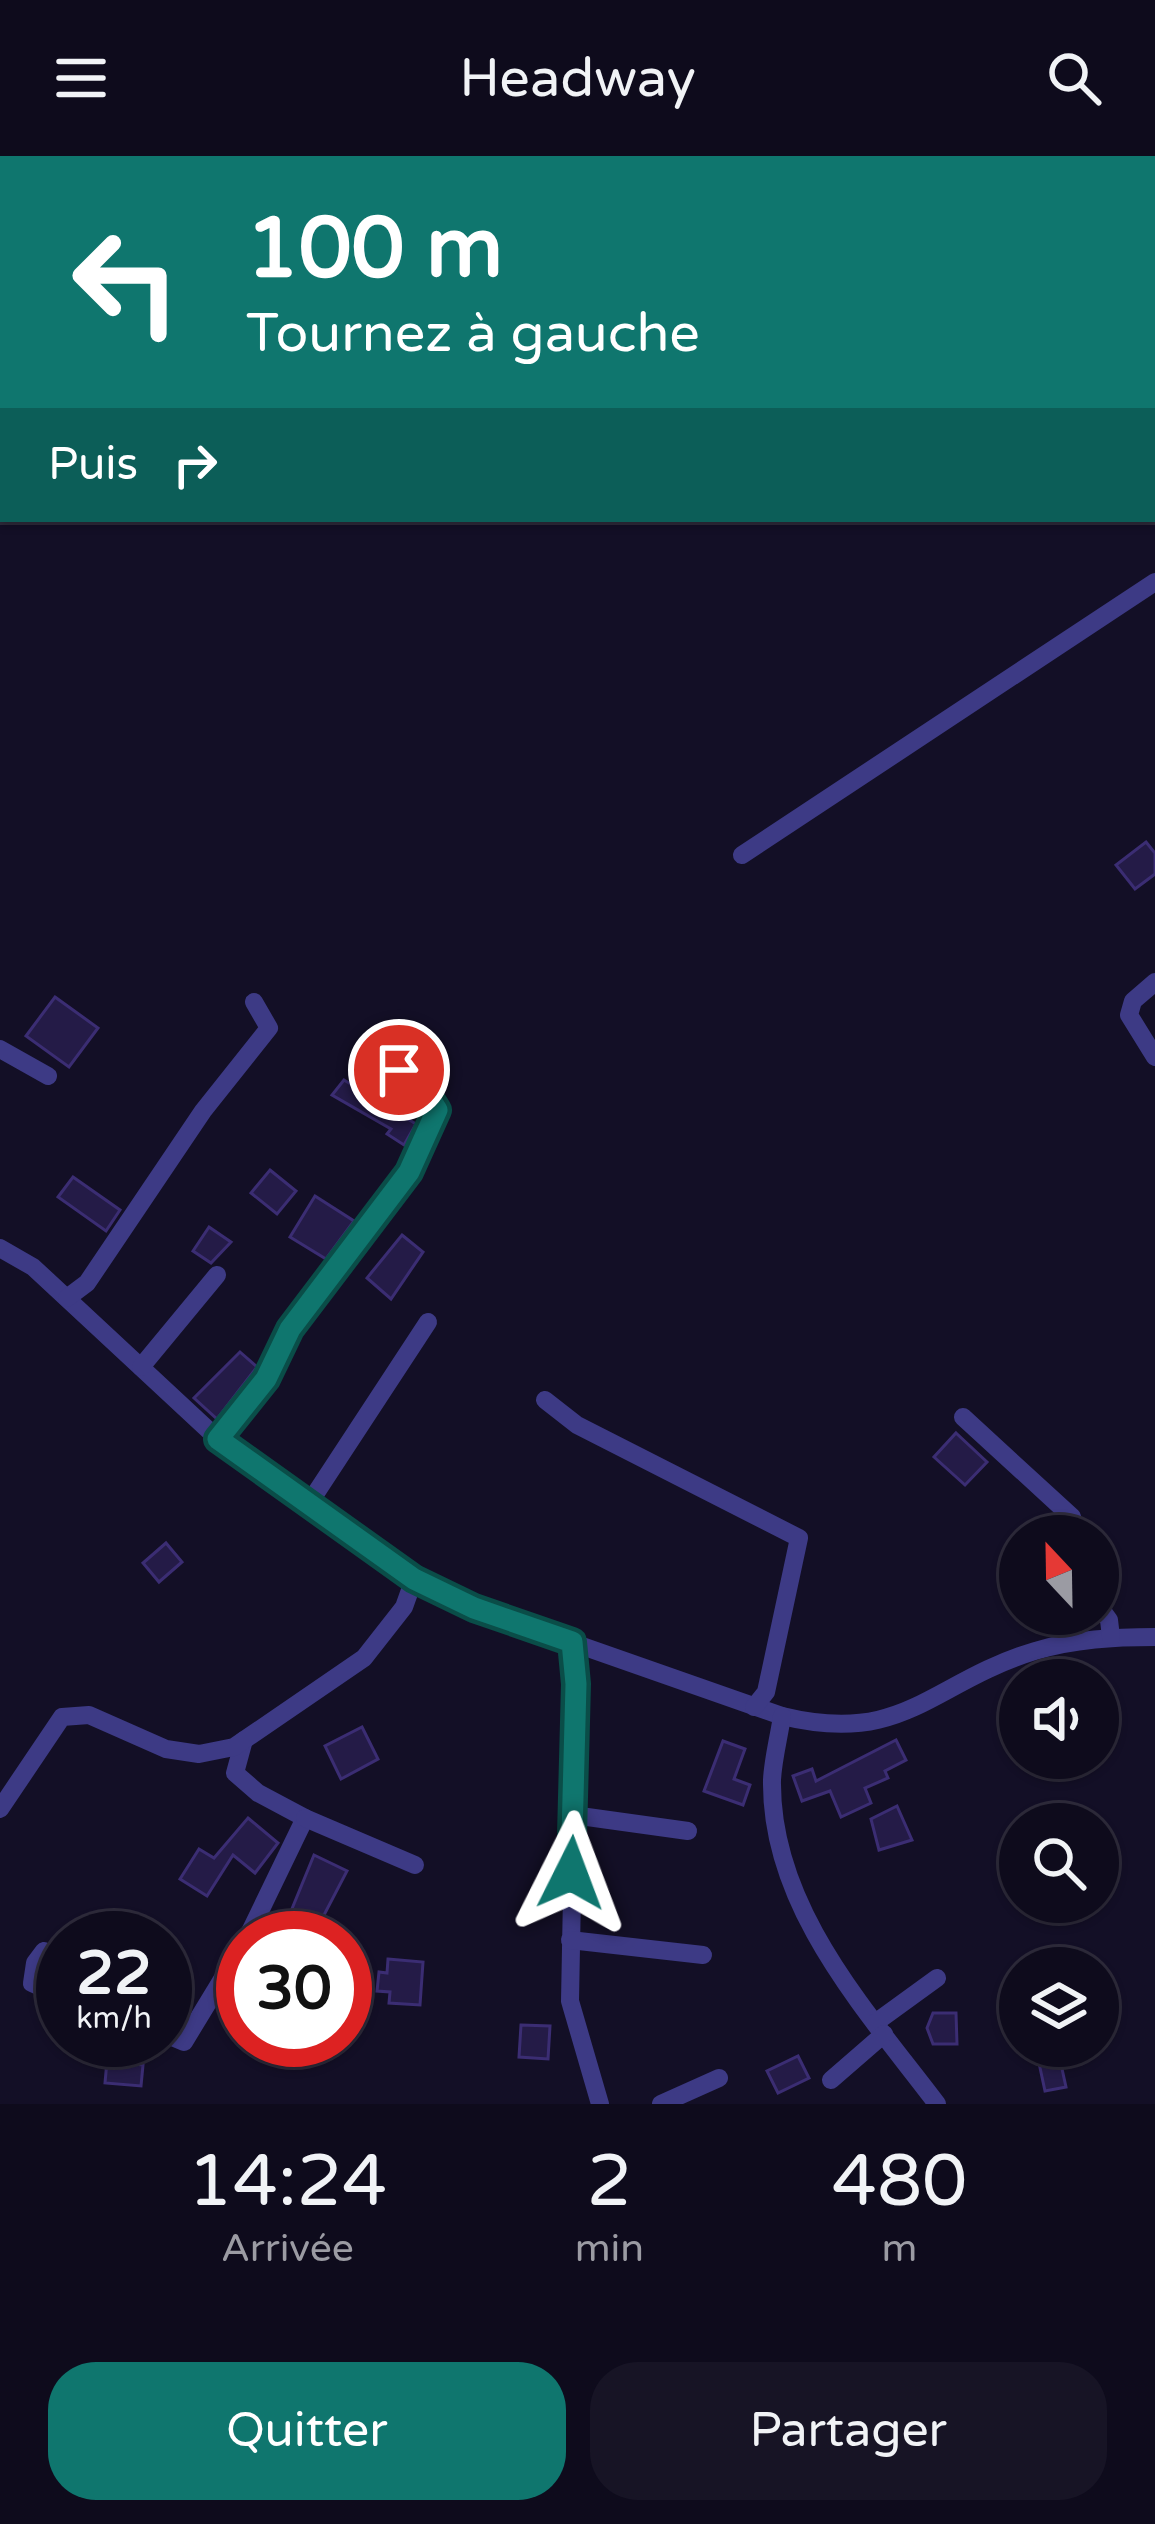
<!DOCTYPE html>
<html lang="fr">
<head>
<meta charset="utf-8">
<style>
	:root { --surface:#0e0b1c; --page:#171425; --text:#f1f3f6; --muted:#9b9ba3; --line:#2e2b3b; --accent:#0f766e }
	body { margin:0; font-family:"Varela Round",sans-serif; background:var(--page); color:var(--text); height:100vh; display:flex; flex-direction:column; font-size:45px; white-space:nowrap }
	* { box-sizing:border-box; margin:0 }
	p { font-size:39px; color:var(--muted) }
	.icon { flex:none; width:66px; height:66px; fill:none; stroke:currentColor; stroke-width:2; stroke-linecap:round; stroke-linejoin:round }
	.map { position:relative; height:1948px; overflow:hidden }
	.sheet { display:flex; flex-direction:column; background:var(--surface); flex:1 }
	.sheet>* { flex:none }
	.guide { position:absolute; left:0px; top:0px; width:1155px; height:366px; box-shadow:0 3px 9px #0004,0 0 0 3px var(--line); background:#0f766e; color:#fff; overflow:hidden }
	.needle { width:78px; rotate:338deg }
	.tools { position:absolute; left:999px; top:1359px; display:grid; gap:24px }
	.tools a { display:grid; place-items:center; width:120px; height:120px; border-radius:50%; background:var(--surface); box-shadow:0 3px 9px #0004,0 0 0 3px var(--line); font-size:60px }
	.speed { position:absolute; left:36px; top:1755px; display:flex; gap:24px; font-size:60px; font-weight:700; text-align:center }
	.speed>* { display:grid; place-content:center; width:156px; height:156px; border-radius:50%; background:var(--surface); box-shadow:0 3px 9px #0004,0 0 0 3px var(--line); line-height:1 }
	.speed small { font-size:30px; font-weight:400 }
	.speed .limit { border:18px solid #d22; background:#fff; color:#111 }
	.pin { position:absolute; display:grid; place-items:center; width:102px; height:102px; color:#fff; margin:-51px; border:6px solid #fff; border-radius:50%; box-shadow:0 3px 12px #0007 }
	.me { position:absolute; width:132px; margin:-66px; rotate:3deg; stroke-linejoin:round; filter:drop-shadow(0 0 9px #0008) }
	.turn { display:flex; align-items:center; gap:42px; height:252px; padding:0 48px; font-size:54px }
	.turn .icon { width:156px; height:156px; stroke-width:2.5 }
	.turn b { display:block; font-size:84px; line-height:102px }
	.then { display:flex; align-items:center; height:114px; padding:0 48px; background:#0003; gap:24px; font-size:45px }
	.eta { display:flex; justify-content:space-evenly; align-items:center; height:204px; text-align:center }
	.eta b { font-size:72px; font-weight:600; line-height:84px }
	.primary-button { display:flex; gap:24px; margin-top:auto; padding:24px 48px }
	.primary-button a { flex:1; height:138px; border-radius:48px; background:var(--accent); color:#fff; font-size:48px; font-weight:600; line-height:138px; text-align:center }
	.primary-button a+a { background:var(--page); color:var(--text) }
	header { display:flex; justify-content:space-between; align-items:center; height:156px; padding:0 48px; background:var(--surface); font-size:54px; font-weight:600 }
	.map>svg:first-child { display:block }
	.building { fill:#241b47; stroke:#3b2d73; stroke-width:3 }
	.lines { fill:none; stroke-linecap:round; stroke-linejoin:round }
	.minor { stroke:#3d3a85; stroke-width:18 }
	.route-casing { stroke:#0a4d48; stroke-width:30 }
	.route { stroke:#0f766e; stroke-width:21 }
</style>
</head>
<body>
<header><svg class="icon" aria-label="menu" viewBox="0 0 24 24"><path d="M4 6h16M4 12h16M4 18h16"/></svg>Headway<svg class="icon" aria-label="search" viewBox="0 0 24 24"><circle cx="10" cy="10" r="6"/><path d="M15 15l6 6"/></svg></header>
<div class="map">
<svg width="1155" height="1948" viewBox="0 0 1155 1948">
	<rect width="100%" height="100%" fill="#130f26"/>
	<g class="building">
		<polygon points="1146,686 1155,697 1155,718 1135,733 1116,709"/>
		<polygon points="55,841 98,872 69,911 26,880"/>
		<polygon points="344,924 416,968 404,989 387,978 391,973 332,939"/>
		<polygon points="270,1014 296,1035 277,1058 251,1037"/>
		<polygon points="73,1021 120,1054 106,1075 58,1041"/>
		<polygon points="315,1040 354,1065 326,1103 290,1081"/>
		<polygon points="209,1071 231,1086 211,1107 193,1095"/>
		<polygon points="402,1079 423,1096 391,1143 367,1122"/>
		<polygon points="240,1196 257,1211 217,1263 194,1242"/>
		<polygon points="956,1277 987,1306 965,1329 934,1301"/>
		<polygon points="166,1387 182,1406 159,1426 143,1407"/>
		<polygon points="362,1571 378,1603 341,1623 325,1590"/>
		<polygon points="896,1584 906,1604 885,1615 888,1622 865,1632 871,1647 841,1661 830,1635 802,1645 793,1620 812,1613 816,1625"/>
		<polygon points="723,1585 745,1593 734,1623 750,1629 743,1649 704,1635"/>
		<polygon points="897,1650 912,1684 879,1694 871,1663"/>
		<polygon points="248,1662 278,1687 255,1717 233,1699 207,1740 180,1723 199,1693 214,1702"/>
		<polygon points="314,1699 347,1715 312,1782 280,1782"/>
		<polygon points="388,1803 423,1806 420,1849 389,1847 390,1836 377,1835 379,1816 387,1817"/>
		<polygon points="933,1857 956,1857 957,1888 933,1888 927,1872"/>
		<polygon points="521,1869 550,1870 548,1903 519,1901"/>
		<polygon points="1057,1890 1066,1931 1045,1935 1036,1893"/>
		<polygon points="798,1900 809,1922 778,1937 767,1915"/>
		<polygon points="107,1905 143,1909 141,1930 105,1927"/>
	</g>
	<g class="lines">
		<g class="minor">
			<polyline points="31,0 33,3"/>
			<polyline points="1027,0 1028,3"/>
			<polyline points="0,151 3,149"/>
			<polyline points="1152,301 1155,304"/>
			<polyline points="742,699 1155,426"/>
			<polyline points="1155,826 1133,845 1129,859 1155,901"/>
			<polyline points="0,893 48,920"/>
			<path d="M0 1092 33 1111 218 1283 414 1423 474 1452 782 1560C905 1590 930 1527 1035 1495 1074 1483 1115 1481 1155 1481"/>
			<polyline points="67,1142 87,1127 203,955 269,872 254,846"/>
			<polyline points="141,1211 217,1119"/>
			<polyline points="545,1244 577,1269 799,1382 766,1536 754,1551"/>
			<polyline points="963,1261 1072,1361 1077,1380"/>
			<polyline points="218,1283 266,1223 290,1173 409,1016 438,954 421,929 377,900"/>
			<polyline points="308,1349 428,1166"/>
			<polyline points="1098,1449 1109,1464 1111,1481"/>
			<polyline points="571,1486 576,1528 570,1845 600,1948"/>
			<path d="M782 1560C779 1581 773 1603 772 1624 770 1751 866 1854 937 1948"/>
			<polyline points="244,1584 235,1617 258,1637 305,1662 247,1782"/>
			<polyline points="0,1653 62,1561 89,1559 166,1593 199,1598 234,1591 364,1502 404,1451 414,1423"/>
			<polyline points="573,1659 688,1675"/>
			<polyline points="305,1662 415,1709"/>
			<polyline points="570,1784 703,1799"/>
			<polyline points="44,1795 35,1807 32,1827 63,1841"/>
			<polyline points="345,1837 360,1845"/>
			<polyline points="875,1867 937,1822"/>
			<polyline points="165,1878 184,1886 243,1789"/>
			<polyline points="831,1924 884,1878"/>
			<polyline points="661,1948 719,1922"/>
		</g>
	</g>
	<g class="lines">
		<g class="route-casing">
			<polyline id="route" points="399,914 421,928 437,954 409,1016 290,1173 266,1223 218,1283 414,1423 474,1452 572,1486 576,1528 571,1717"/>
		</g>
		<use href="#route" class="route"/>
	</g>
</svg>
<div class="tools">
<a><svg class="needle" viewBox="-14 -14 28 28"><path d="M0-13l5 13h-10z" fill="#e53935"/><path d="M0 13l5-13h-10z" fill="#9b9ba3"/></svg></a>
<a><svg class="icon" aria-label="sound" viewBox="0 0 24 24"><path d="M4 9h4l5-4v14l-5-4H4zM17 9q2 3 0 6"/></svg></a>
<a><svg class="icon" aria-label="search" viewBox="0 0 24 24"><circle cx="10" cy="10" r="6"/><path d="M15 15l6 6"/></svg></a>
<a><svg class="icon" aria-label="layers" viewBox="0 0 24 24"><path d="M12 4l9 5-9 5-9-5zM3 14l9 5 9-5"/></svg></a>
</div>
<div class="speed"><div>22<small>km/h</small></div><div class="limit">30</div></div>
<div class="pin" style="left:399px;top:914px;background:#d93025"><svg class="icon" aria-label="arrive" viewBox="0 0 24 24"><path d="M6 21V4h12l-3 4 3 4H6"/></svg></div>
<svg class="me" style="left:571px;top:1717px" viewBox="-20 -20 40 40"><path d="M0-17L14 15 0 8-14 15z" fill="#0f766e" stroke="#fff" stroke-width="4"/></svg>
<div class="guide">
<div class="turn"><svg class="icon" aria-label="left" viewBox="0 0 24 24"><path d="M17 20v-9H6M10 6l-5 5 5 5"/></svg><div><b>100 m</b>Tournez à gauche</div></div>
<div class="then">Puis<svg class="icon" aria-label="right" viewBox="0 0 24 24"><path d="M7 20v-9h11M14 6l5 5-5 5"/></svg></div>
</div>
</div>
<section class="sheet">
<div class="eta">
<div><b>14:24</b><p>Arrivée</p></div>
<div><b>2</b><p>min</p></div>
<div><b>480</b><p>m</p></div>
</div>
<div class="primary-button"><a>Quitter</a><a>Partager</a></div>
</section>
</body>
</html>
